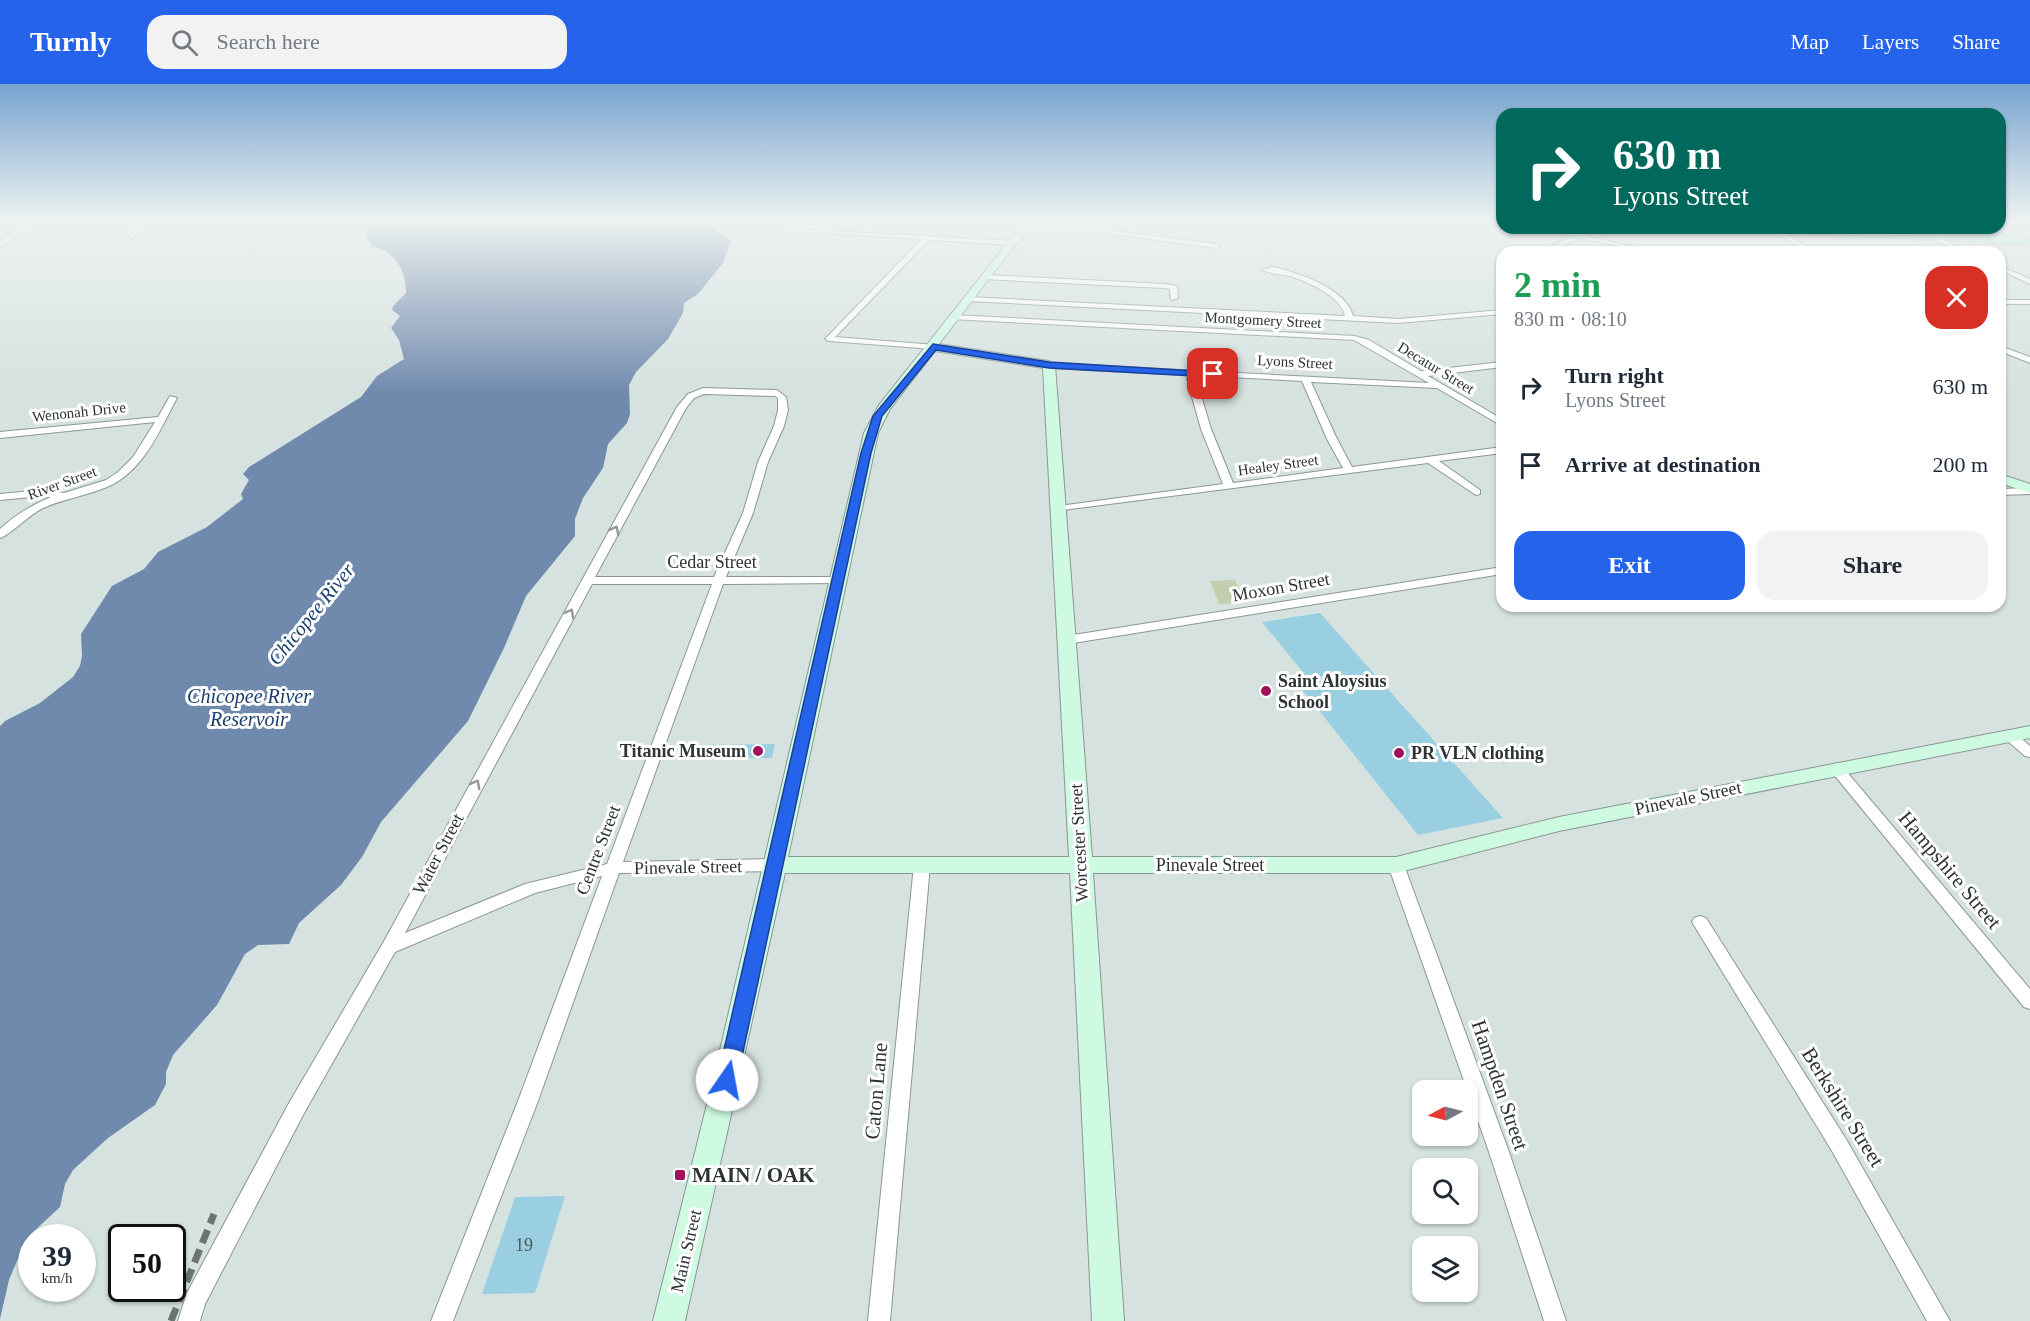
<!DOCTYPE html>
<html lang="en">
<head>
<meta charset="utf-8">
<style>
	:root { --surface:#fff; --page:#f2f2f3; --text:#1f2937; --muted:#747a83; --accent:#2563eb }
	body { margin:0; font-family:Georgia,serif; background:var(--page); color:var(--text); height:100vh; display:flex; flex-direction:column; font-size:22px; white-space:nowrap }
	* { box-sizing:border-box; margin:0 }
	p { font-size:20px; color:var(--muted) }
	.icon { flex:none; width:33px; height:33px; fill:none; stroke:currentColor; stroke-width:2; stroke-linecap:round; stroke-linejoin:round }
	.map { position:relative; flex:1; overflow:hidden }
	.drawer { position:absolute; left:1496px; top:162px; width:510px; height:366px; display:flex; flex-direction:column; background:var(--surface); border-radius:18px; box-shadow:0 2px 4px #0004 }
	.drawer>* { flex:none }
	.hud { position:absolute; left:1496px; top:24px; width:510px; height:126px; border-radius:18px; box-shadow:0 2px 4px #0004; background:#00695c; color:#fff; overflow:hidden }
	.needle { width:39px; rotate:263deg }
	.buttons { position:absolute; left:1412px; top:996px; display:grid; gap:12px }
	.buttons a { display:grid; place-items:center; width:66px; height:66px; border-radius:12px; background:var(--surface); box-shadow:0 2px 4px #0004; font-size:30px }
	.speed { position:absolute; left:18px; top:1140px; display:flex; gap:12px; font-size:30px; font-weight:700; text-align:center }
	.speed>* { display:grid; place-content:center; width:78px; height:78px; border-radius:50%; background:var(--surface); box-shadow:0 2px 4px #0004; line-height:1 }
	.speed small { font-size:15px; font-weight:400 }
	.speed .limit { border:3px solid #111; border-radius:9px; background:#fff; color:#111 }
	.pin { position:absolute; display:grid; place-items:center; width:51px; height:51px; color:#fff; margin:-26px; border-radius:12px; box-shadow:0 3px 9px #0006 }
	.me { position:absolute; width:66px; margin:-33px; rotate:12deg; stroke-linejoin:round; filter:drop-shadow(0 0 4px #0008) }
	.turn { display:flex; align-items:center; gap:21px; height:126px; padding:0 18px; font-size:27px }
	.turn .icon { width:78px; height:78px; stroke-width:2.5 }
	.turn b { display:block; font-size:42px; line-height:51px }
	.round { display:grid; place-items:center; flex:none; width:63px; height:63px; border-radius:18px; background:var(--page) }
	.summary { display:flex; align-items:center; justify-content:space-between; height:102px; padding:0 18px }
	h1 { font-size:36px; font-weight:700; line-height:45px; color:#1e9e55 }
	.action { display:flex; gap:12px; margin-top:auto; padding:12px 18px }
	.action a { flex:1; height:69px; border-radius:18px; background:var(--accent); color:#fff; font-size:24px; font-weight:700; line-height:69px; text-align:center }
	.action a+a { background:var(--page); color:var(--text) }
	ul { padding:0; list-style:none }
	li { display:flex; align-items:center; gap:18px; height:78px; padding:0 18px }
	li div { flex:1 }
	li b { display:block; font-size:22px }
	li em { font-style:normal }
	header { display:flex; align-items:center; gap:36px; box-sizing:border-box; height:84px; padding:0 30px; background:var(--accent); color:#fff }
	header strong { font-size:28px }
	nav { display:flex; gap:33px; margin-inline-start:auto; font-size:21px }
	.search { width:420px; height:54px; background:var(--page); display:flex; align-items:center; gap:15px; box-sizing:border-box; padding:0 21px; border-radius:18px; color:var(--muted); font-size:22px }
	.map>svg:first-child { display:block }
	.green { fill:#c4cead }
	.water { fill:#708aad }
	.building { fill:#9acfe2 }
	.lines { fill:none; stroke-linecap:round; stroke-linejoin:round }
	.street-casing { stroke:#8b9695; stroke-width:2 }
	.secondary-casing { stroke:#8b9695; stroke-width:2 }
	.primary-casing { stroke:#bcbebe; stroke-width:4 }
	.street { fill:#fff; fill-rule:evenodd }
	.secondary { fill:#cdfae1; fill-rule:evenodd }
	.primary { fill:#9bf5c2; fill-rule:evenodd }
	.rail { stroke:#6c7473; stroke-width:7; stroke-dasharray:14 7; stroke-linecap:butt }
	.oneway { stroke:#969999 }
	.route { fill:#2563eb; stroke:#184099; stroke-width:1.5 }
	.poi-dot { fill:#a0125b; stroke:#fff; stroke-width:2 }
	.labels { text-anchor:middle; dominant-baseline:central; stroke-width:6; stroke-linejoin:round; paint-order:stroke }
	.far-street-label { font-size:15px; fill:#2e3333; stroke:#fff }
	.street-label { font-size:18px; fill:#2e3333; stroke:#fff }
	.poi-label { font-size:18px; font-weight:bold; fill:#2e3333; stroke:#fff; text-anchor:start }
	.near-number-label { font-size:18px; fill:#495a5f }
	.water-label { font-size:20px; font-style:italic; fill:#1a3e6d; stroke:#fff }
	.near-street-label { font-size:21px; fill:#2e3333; stroke:#fff }
	.near-poi-label { font-size:21px; font-weight:bold; fill:#2e3333; stroke:#fff; text-anchor:start }
</style>
</head>
<body>
<header>
<strong>Turnly</strong>
<div class="search"><svg class="icon" aria-label="search" viewBox="0 0 24 24"><circle cx="10" cy="10" r="6"/><path d="M15 15l6 6"/></svg>Search here</div>
<nav><a>Map</a><a>Layers</a><a>Share</a></nav>
</header>
<div class="map">
<svg width="2030" height="1237" viewBox="0 0 2030 1237">
	<rect width="100%" height="100%" fill="#d6e2e0"/>
	<polygon class="green" points="1235,496 1245,519 1219,520 1210,497"/>
	<path class="water" d="M361 136H702L731 157 723 179 698 210 684 219 683 229 668 255 636 288 629 301 630 330 627 339 608 360 603 384 583 414 575 435V452L526 512 504 564 468 637 381 738 362 773 341 801 299 839 289 860 258 861 245 870 217 921 173 971 166 988V1000L155 1021 108 1054 73 1086 65 1100 60 1123 31 1150 17 1177 9 1196 0 1235V642L5 637 40 619 73 593 80 582 82 572 81 550 112 502 144 485 158 468 207 443 243 415 241 410 249 396 243 390 249 383 361 313 377 292 404 275 399 256 391 244 400 232 392 226 393 222 406 209C406 186 395 167 372 162L366 152 370 144 359 141Z"/>
	<g class="building">
		<polygon points="1320,529 1503,734 1418,751 1301,604 1314,602 1262,538"/>
		<polygon points="775,660 772,674 695,675 699,661"/>
		<polygon points="565,1112 535,1209 482,1210 515,1113"/>
	</g>
	<g class="lines">
		<g class="street-casing">
			<g id="street">
				<polygon points="141,136 147,136 132,154 128,154"/>
				<polygon points="1496,136 1502,136 1502,139"/>
				<polygon points="1038,137 1217,160 1220,162 1217,164 1036,140"/>
				<polygon points="782,144 1012,157 1015,159 1012,161 929,156 835,253 936,261 936,265 933,265 829,257 825,255 922,155 784,147"/>
				<polygon points="1536,144 1548,144 1659,168 1646,168"/>
				<polygon points="1768,144 1776,144 1816,168 1808,168"/>
				<polygon points="1931,150 1966,167 1967,168 1959,168 1929,153"/>
				<polygon points="2000,182 2030,195 2030,200 2000,186"/>
				<path d="M1273 183C1297 188 1347 205 1353 232L1398 235 1502 226V230L1398 239 968 217 964 215 968 213 1345 232C1341 212 1308 198 1290 192 1281 190 1270 190 1262 186Z"/>
				<polygon points="986,191 1164,200 1177,202 1178,214 1171,216 1170,205 1164,204 983,195 982,193"/>
				<rect x="2000" y="216" width="30" height="4"/>
				<path d="M954 231 1355 252 1369 256 1421 287 1502 278V283L1428 292 1502 335V342L1437 304 1311 298 1337 355 1352 383 1502 363V369L1439 377 1480 406V410L1476 411 1428 379 1055 427V423L1059 422 1223 400 1201 345 1186 291 1049 284 1046 283V279L1429 299 1354 256 951 235V231ZM1195 291 1302 297 1327 355 1343 384 1233 399 1211 345Z"/>
				<polygon points="2000,262 2030,273 2030,279 2000,267"/>
				<path d="M703 304 777 306 786 313 788 326 784 342 768 378 753 429 726 493H837L843 496 837 499 723 500 623 778 775 775 781 777 783 781 781 785 775 787 619 789 538 1017 453 1237H431L518 1017 602 792 535 809 395 868 303 1031 205 1220 200 1237H178L187 1209 289 1019 383 859 677 323 688 310ZM704 310 775 312 778 314V326L774 342 758 378 743 429 714 493H595L686 324 694 314ZM592 500H712L607 780 525 800 405 849Z"/>
				<path d="M170 312 177 314C160 346 143 388 107 403 86 412 62 415 41 425 28 432 10 451 0 454V445C15 431 32 421 51 413L42 412 0 416V410L42 406 64 409 106 396 118 388 133 373 155 338 0 354V348L158 333Z"/>
				<polygon points="2030,404 2030,410 2000,411 2000,405"/>
				<polygon points="1502,483 1502,490 1067,560 1061,556 1067,552"/>
				<polygon points="2009,647 2014,648 2030,662 2030,673 2025,672 2004,654 2002,651"/>
				<polygon points="1836,679 1841,681 2030,905 2030,925 2024,923 1831,687 1829,684"/>
				<polygon points="922,775 928,777 930,781 890,1237 868,1237 914,781 916,777"/>
				<polygon points="1396,775 1402,777 1404,781 1509,1068 1566,1237 1544,1237 1489,1068 1388,781 1390,777"/>
				<polygon points="1700,832 1706,834 1846,1055 1950,1237 1927,1237 1832,1067 1692,838 1694,834"/>
			</g>
		</g>
		<g class="secondary-casing">
			<g id="secondary">
				<polygon points="27,136 37,136 0,164 0,156"/>
				<path d="M1036 136H1047L1024 151 1015 161 939 260 1049 277 1055 281 1092 773H1396L1559 733 2030 642V654L1559 747 1396 789H1093L1124 1237H1092L1070 789H785L685 1237H653L713 996 864 349 879 321 1009 157 1018 147ZM935 267 1043 284 1069 773H788L878 349 890 325Z"/>
				<polygon points="1588,144 1600,144 1553,168 1540,168"/>
				<polygon points="2000,390 2030,400 2030,409 2000,399"/>
			</g>
		</g>
		<g class="primary-casing">
			<polygon id="primary" points="1762,144 1832,144 2030,154 2030,160 1767,147"/>
		</g>
		<use href="#street" class="street"/>
		<use href="#secondary" class="secondary"/>
		<use href="#primary" class="primary"/>
		<polyline class="rail" points="171,1237 214,1130"/>
	</g>
	<defs><path id="oneway-chevron" d="M-2-3.5L2.5 0L-2 3.5" fill="none" stroke-width="1.6" stroke-linecap="round" stroke-linejoin="round" transform="scale(1.5)"/></defs>
	<g class="oneway">
		<use href="#oneway-chevron" transform="translate(615 446) rotate(-62)"/>
		<use href="#oneway-chevron" transform="translate(570 529) rotate(-61)"/>
		<use href="#oneway-chevron" transform="translate(476 700) rotate(-62)"/>
	</g>
	<linearGradient id="sky" x2="0" y2="1"><stop stop-color="#78a3d0"/><stop offset="0.44" stop-color="#edf2f1"/><stop offset="1" stop-color="#edf2f1" stop-opacity="0"/></linearGradient>
	<rect width="2030" height="309" fill="url(#sky)"/>
	<polygon class="route" points="933,260 1049,278 1213,288 1217,290 1213,293 1049,284 936,266 882,332 871,369 737,996 734,1002 727,1004 720,1002 717,996 861,369 873,332"/>
	<g class="poi-dot">
		<circle cx="1266" cy="607" r="6"/>
		<circle cx="758" cy="667" r="6"/>
		<circle cx="1399" cy="669" r="6"/>
		<rect x="674" y="1085" width="12" height="12" rx="3"/>
	</g>
	<g class="labels">
		<g class="far-street-label">
			<text transform="translate(1263 236) rotate(3)">Montgomery Street</text>
			<text transform="translate(1295 278) rotate(3)">Lyons Street</text>
			<text transform="translate(1436 284) rotate(31)">Decatur Street</text>
			<text transform="translate(79 328) rotate(-6)">Wenonah Drive</text>
			<text transform="translate(1278 381) rotate(-8)">Healey Street</text>
			<text transform="translate(62 399) rotate(-20)">River Street</text>
		</g>
		<g class="street-label">
			<text x="712" y="478">Cedar Street</text>
			<text transform="translate(1281 503) rotate(-10)">Moxon Street</text>
			<text transform="translate(1688 714) rotate(-12)">Pinevale Street</text>
			<text transform="translate(1079 759) rotate(-93)">Worcester Street</text>
			<text transform="translate(598 766) rotate(-69)">Centre Street</text>
			<text transform="translate(438 770) rotate(-62)">Water Street</text>
			<text x="1210" y="781">Pinevale Street</text>
			<text transform="translate(688 783) rotate(-1)">Pinevale Street</text>
			<text transform="translate(686 1167) rotate(-77)">Main Street</text>
		</g>
		<g class="poi-label">
			<text x="1278" y="597">Saint Aloysius<tspan x="1278" dy="21">School</tspan></text>
			<text x="746" y="667" text-anchor="end">Titanic Museum</text>
			<text x="1411" y="669">PR VLN clothing</text>
		</g>
		<g class="near-number-label">
			<text x="524" y="1161">19</text>
		</g>
		<g class="water-label">
			<text transform="translate(311 530) rotate(-51)">Chicopee River</text>
			<text x="249" y="612">Chicopee River<tspan x="249" dy="23">Reservoir</tspan></text>
		</g>
		<g class="near-street-label">
			<text transform="translate(1950 786) rotate(50)">Hampshire Street</text>
			<text transform="translate(1500 1001) rotate(71)">Hampden Street</text>
			<text transform="translate(876 1007) rotate(-85)">Caton Lane</text>
			<text transform="translate(1843 1023) rotate(58)">Berkshire Street</text>
		</g>
		<g class="near-poi-label">
			<text x="692" y="1091">MAIN / OAK</text>
		</g>
	</g>
</svg>
<div class="buttons">
<a><svg class="needle" viewBox="-14 -14 28 28"><path d="M0-13l5 13h-10z" fill="#e53935"/><path d="M0 13l5-13h-10z" fill="#747a83"/></svg></a>
<a><svg class="icon" aria-label="search" viewBox="0 0 24 24"><circle cx="10" cy="10" r="6"/><path d="M15 15l6 6"/></svg></a>
<a><svg class="icon" aria-label="layers" viewBox="0 0 24 24"><path d="M12 4l9 5-9 5-9-5zM3 14l9 5 9-5"/></svg></a>
</div>
<div class="speed"><div>39<small>km/h</small></div><div class="limit">50</div></div>
<div class="pin" style="left:1213px;top:290px;background:#d93025"><svg class="icon" aria-label="arrive" viewBox="0 0 24 24"><path d="M6 21V4h12l-3 4 3 4H6"/></svg></div>
<svg class="me" style="left:727px;top:996px" viewBox="-20 -20 40 40"><circle r="19" fill="#fff"/><path d="M0-13L10 11 0 6-10 11z" fill="#2563eb"/></svg>
<div class="hud">
<div class="turn"><svg class="icon" aria-label="right" viewBox="0 0 24 24"><path d="M7 20v-9h11M14 6l5 5-5 5"/></svg><div><b>630 m</b>Lyons Street</div></div>
</div>
<section class="drawer">
<div class="summary"><div><h1>2 min</h1><p>830 m · 08:10</p></div><a class="round" style="background:#d93025;color:#fff"><svg class="icon" aria-label="close" viewBox="0 0 24 24"><path d="M6 6l12 12M18 6L6 18"/></svg></a></div>
<ul>
<li><svg class="icon" aria-label="right" viewBox="0 0 24 24"><path d="M7 20v-9h11M14 6l5 5-5 5"/></svg><div><b>Turn right</b><p>Lyons Street</p></div><em>630 m</em></li>
<li><svg class="icon" aria-label="arrive" viewBox="0 0 24 24"><path d="M6 21V4h12l-3 4 3 4H6"/></svg><div><b>Arrive at destination</b></div><em>200 m</em></li>
</ul>
<div class="action"><a>Exit</a><a>Share</a></div>
</section>
</div>
</body>
</html>
